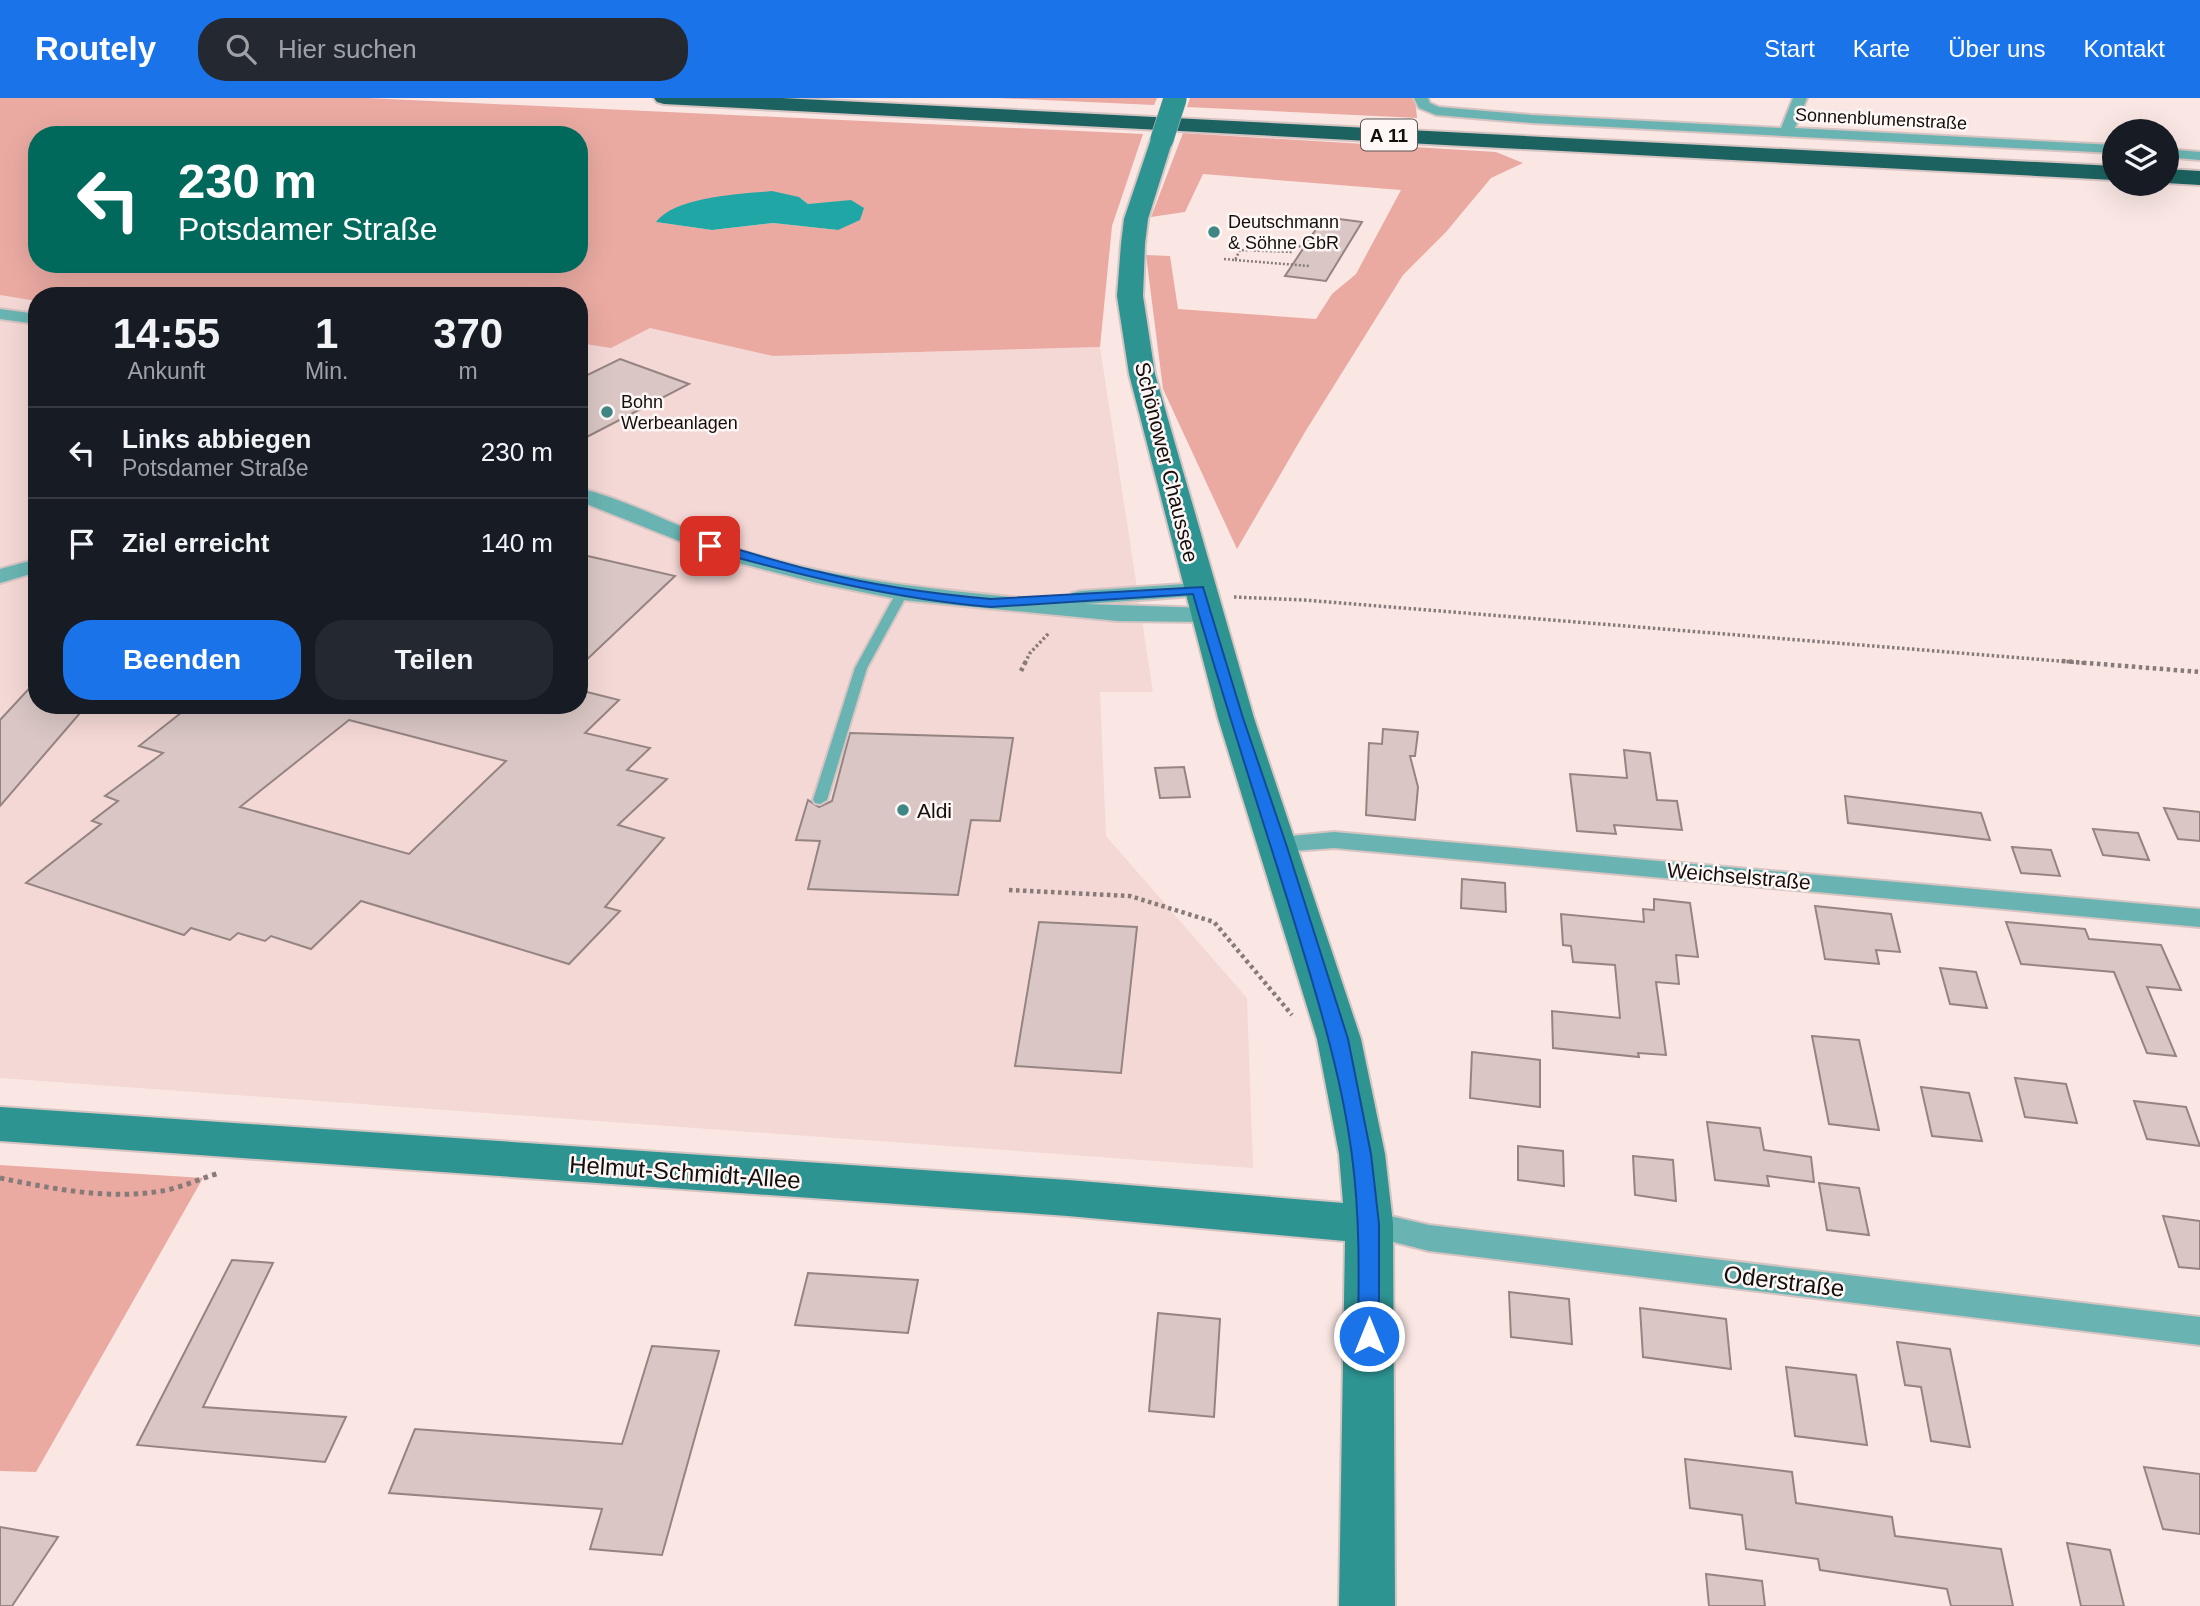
<!DOCTYPE html>
<html lang="de">
<head>
<meta charset="utf-8">
<style>
	:root { --surface:#171b24; --page:#242831; --text:#f1f3f6; --muted:#9ea1a6; --line:#363941; --accent:#1a73e8 }
	body { margin:0; font-family:Helvetica,sans-serif; background:var(--page); color:var(--text); height:100vh; display:flex; flex-direction:column; font-size:26px; white-space:nowrap }
	* { box-sizing:border-box; margin:0 }
	p { font-size:23px; color:var(--muted) }
	.icon { flex:none; width:38px; height:38px; fill:none; stroke:currentColor; stroke-width:2; stroke-linecap:round; stroke-linejoin:round }
	.map { position:relative; flex:1; overflow:hidden }
	.side { position:absolute; left:28px; top:189px; width:560px; height:427px; display:flex; flex-direction:column; background:var(--surface); border-radius:28px; box-shadow:0 7px 28px #0002 }
	.side>* { flex:none }
	.banner { position:absolute; left:28px; top:28px; width:560px; height:147px; border-radius:28px; box-shadow:0 7px 28px #0002; background:#00695c; color:#fff; overflow:hidden }
	.fabs { position:absolute; left:2102px; top:21px; display:grid; gap:14px }
	.fabs a { display:grid; place-items:center; width:77px; height:77px; border-radius:50%; background:var(--surface); box-shadow:0 7px 28px #0002; font-size:35px }
	.pin { position:absolute; display:grid; place-items:center; width:60px; height:60px; color:#fff; margin:-30px; border-radius:14px; box-shadow:0 4px 10px #0006 }
	.me { position:absolute; width:77px; margin:-38px; rotate:0deg; stroke-linejoin:round; filter:drop-shadow(0 0 5px #0008) }
	.turn { display:flex; align-items:center; gap:24px; height:147px; padding:0 35px; font-size:32px }
	.turn .icon { width:91px; height:91px; stroke-width:2.5 }
	.turn b { display:block; font-size:49px; line-height:60px }
	.eta { display:flex; justify-content:space-evenly; align-items:center; height:119px; text-align:center }
	.eta b { font-size:42px; font-weight:700; line-height:49px }
	.cta { display:flex; gap:14px; margin-top:auto; padding:14px 35px }
	.cta a { flex:1; height:80px; border-radius:28px; background:var(--accent); color:#fff; font-size:28px; font-weight:700; line-height:80px; text-align:center }
	.cta a+a { background:var(--page); color:var(--text) }
	ul { padding:0; list-style:none }
	li { display:flex; align-items:center; gap:21px; height:91px; padding:0 35px; border-top:2px solid var(--line) }
	li div { flex:1 }
	li b { display:block; font-size:26px }
	li em { font-style:normal }
	header { display:flex; align-items:center; gap:42px; box-sizing:border-box; height:98px; padding:0 35px; background:var(--accent); color:#fff }
	header strong { font-size:33px }
	nav { display:flex; gap:38px; margin-inline-start:auto; font-size:24px }
	.search { width:490px; height:63px; background:var(--page); display:flex; align-items:center; gap:18px; box-sizing:border-box; padding:0 24px; border-radius:28px; color:var(--muted); font-size:26px }
	.map>svg:first-child { display:block }
	.built { fill:#f4d8d5 }
	.green { fill:#eaaaa2; fill-rule:evenodd }
	.water { fill:#20a7a5 }
	.building { fill:#dac7c5; stroke:#958481; stroke-width:2; fill-rule:evenodd }
	.lines { fill:none; stroke-linecap:round; stroke-linejoin:round }
	.lane-casing { stroke:#d5c4c2; stroke-width:4 }
	.street-casing { stroke:#d5c4c2; stroke-width:4 }
	.secondary-casing { stroke:#d5c4c2; stroke-width:4 }
	.highway-casing { stroke:#d5c4c2; stroke-width:4 }
	.path-far3 { stroke:#877b79; stroke-width:2.5; stroke-dasharray:2 2; stroke-linecap:butt }
	.path-far2 { stroke:#877b79; stroke-width:3.5; stroke-dasharray:2.5 2.5; stroke-linecap:butt }
	.path-far1 { stroke:#877b79; stroke-width:4.5; stroke-dasharray:3.5 3.5; stroke-linecap:butt }
	.path { stroke:#877b79; stroke-width:5; stroke-dasharray:4.5 4.5; stroke-linecap:butt }
	.lane { fill:#69b4b2; fill-rule:evenodd }
	.street { fill:#69b4b2; fill-rule:evenodd }
	.secondary { fill:#2e9492; fill-rule:evenodd }
	.highway { fill:#1c6260; fill-rule:evenodd }
	.secondary-bridge-casing { stroke:#d5c4c2; stroke-width:24; stroke-linecap:butt }
	.secondary-bridge { stroke:#2e9492; stroke-width:23 }
	.route { fill:#1a73e8; stroke:#114b97; stroke-width:2 }
	.poi-dot { fill:#3f8785; stroke:#fff7f6; stroke-width:2.5 }
	.labels { text-anchor:middle; dominant-baseline:central; stroke-width:5; stroke-linejoin:round; paint-order:stroke }
	.far-street-label { font-size:18px; fill:#140e0d; stroke:#fff7f6 }
	.far-poi-label { font-size:18px; fill:#140e0d; stroke:#fff7f6; text-anchor:start }
	.shield { fill:#fff7f6; stroke:#5a5453; stroke-width:2 }
	.shield-label { font-size:19px; font-weight:bold; fill:#140e0d }
	.street-label { font-size:21px; fill:#140e0d; stroke:#fff7f6 }
	.poi-label { font-size:21px; fill:#140e0d; stroke:#fff7f6; text-anchor:start }
	.near-street-label { font-size:24px; fill:#140e0d; stroke:#fff7f6 }
</style>
</head>
<body>
<header>
<strong>Routely</strong>
<div class="search"><svg class="icon" aria-label="search" viewBox="0 0 24 24"><circle cx="10" cy="10" r="6"/><path d="M15 15l6 6"/></svg>Hier suchen</div>
<nav><a>Start</a><a>Karte</a><a>Über uns</a><a>Kontakt</a></nav>
</header>
<div class="map">
<svg width="2200" height="1508" viewBox="0 0 2200 1508">
	<rect width="100%" height="100%" fill="#fae7e4"/>
	<polygon class="built" points="0,9 37,37 37,607 579,607 579,207 773,258 1100,249 1153,594 1100,594 1106,738 1247,900 1253,1070 0,980"/>
	<g class="green">
		<path d="M0 0H367L1143 36 1112 128 1100 249 773 258 650 230 611 250 579 245V198H37V203L0 197ZM37 37H579V166H37ZM799 99 808 106 830 105 838 132 773 125 712 132 657 124Z"/>
		<polygon points="997,0 1157,0 1154,7"/>
		<polygon points="1190,0 1415,0 1417,20 1187,9"/>
		<polygon points="1183,35 1496,54 1523,65 1491,80 1446,134 1403,177 1305,334 1237,451 1163,291 1146,157 1170,158 1178,211 1316,221 1332,196 1356,176 1401,92 1203,76 1185,114 1151,119"/>
		<polygon points="0,1067 203,1080 36,1374 0,1373"/>
	</g>
	<path class="water" d="M772 93 799 99 808 106 851 102 864 110 860 122 838 132 773 125 712 132 656 124C676 98 741 96 772 93Z"/>
	<g class="building">
		<polygon points="1324,119 1362,124 1326,183 1285,178"/>
		<polygon points="620,261 689,286 579,343 579,281"/>
		<polygon points="579,456 675,478 579,569"/>
		<polygon points="37,582 37,607 87,607 0,708 0,622"/>
		<path d="M579 592 619 602 585 635 650 650 627 672 667 681 618 727 664 740 605 809 620 813 569 866 361 803 311 851 271 838 265 843 238 835 230 842 191 830 184 837 26 785 101 726 92 723 118 703 105 698 163 655 139 648 191 607H579ZM349 622 506 663 409 756 240 709Z"/>
		<polygon points="1383,631 1418,634 1415,658 1410,658 1418,689 1415,722 1366,717 1369,645 1382,646"/>
		<polygon points="850,635 1013,640 1000,723 971,722 958,797 808,791 820,743 796,742 808,702 819,709 832,703"/>
		<polygon points="1624,652 1650,655 1657,702 1677,703 1682,732 1614,727 1616,736 1577,733 1570,676 1627,680"/>
		<polygon points="1184,669 1190,699 1160,700 1155,670"/>
		<polygon points="1845,698 1981,715 1990,742 1848,725"/>
		<polygon points="2164,710 2200,714 2200,743 2178,741"/>
		<polygon points="2093,731 2138,735 2149,762 2103,757"/>
		<polygon points="2012,749 2051,752 2060,778 2021,775"/>
		<polygon points="1462,781 1505,785 1506,814 1461,810"/>
		<polygon points="1654,801 1690,805 1698,859 1676,857 1679,886 1656,884 1666,957 1638,955 1639,959 1553,950 1552,913 1620,920 1615,867 1573,864 1571,848 1563,847 1561,816 1644,824 1643,811 1654,812"/>
		<polygon points="1815,808 1891,816 1900,854 1876,852 1879,866 1825,861"/>
		<polygon points="1039,824 1137,829 1121,975 1015,968"/>
		<polygon points="2006,824 2085,831 2089,841 2161,847 2181,892 2147,889 2176,958 2147,955 2114,874 2021,866"/>
		<polygon points="1940,870 1976,874 1987,910 1950,906"/>
		<polygon points="1812,938 1859,942 1879,1032 1829,1026"/>
		<polygon points="1472,954 1540,962 1540,1009 1470,1000"/>
		<polygon points="2015,980 2066,986 2077,1025 2025,1019"/>
		<polygon points="1921,989 1969,995 1982,1043 1932,1038"/>
		<polygon points="2134,1003 2186,1009 2200,1048 2147,1041"/>
		<polygon points="1707,1024 1760,1030 1764,1052 1811,1059 1814,1084 1767,1078 1769,1088 1715,1082"/>
		<polygon points="1518,1048 1563,1053 1564,1088 1518,1082"/>
		<polygon points="1633,1058 1673,1062 1676,1103 1635,1097"/>
		<polygon points="1819,1085 1859,1090 1869,1137 1827,1132"/>
		<polygon points="2163,1118 2200,1123 2200,1171 2179,1169"/>
		<polygon points="232,1162 273,1165 203,1309 346,1319 325,1364 137,1347"/>
		<polygon points="808,1175 918,1182 908,1235 795,1227"/>
		<polygon points="1509,1194 1569,1201 1572,1246 1511,1239"/>
		<polygon points="1640,1210 1726,1221 1731,1271 1643,1259"/>
		<polygon points="1158,1215 1220,1221 1214,1319 1149,1313"/>
		<polygon points="1897,1244 1950,1251 1970,1349 1931,1343 1921,1289 1905,1287"/>
		<polygon points="652,1248 719,1253 662,1457 590,1451 602,1411 389,1395 415,1331 622,1346"/>
		<polygon points="1786,1269 1856,1277 1867,1347 1795,1338"/>
		<polygon points="1685,1361 1792,1374 1796,1405 1892,1419 1895,1438 2001,1451 2013,1508 1951,1508 1947,1491 1820,1472 1818,1461 1746,1451 1742,1417 1690,1410"/>
		<polygon points="2144,1369 2200,1376 2200,1436 2163,1431"/>
		<polygon points="0,1429 58,1439 12,1508 0,1508"/>
		<polygon points="2067,1445 2110,1452 2124,1508 2081,1508"/>
		<polygon points="1706,1476 1762,1483 1765,1508 1709,1508"/>
	</g>
	<g class="lines">
		<g class="lane-casing">
			<polygon id="lane" points="902,491 908,495 867,570 827,702 820,706 815,705 813,702 855,570 896,495"/>
		</g>
		<g class="street-casing">
			<g id="street">
				<polygon points="1414,0 1428,0 1430,5 1439,9 1532,17 1781,30 1793,0 1807,0 1795,30 2114,47 2114,55 1532,25 1436,17 1419,10"/>
				<polygon points="2166,51 2200,54 2200,62 2166,59"/>
				<polygon points="0,211 37,216 37,226 0,221"/>
				<path d="M579 390C636 404 688 435 743 453 851 486 962 494 1073 505L1069 500 1072 495 1080 493 1199 485 1207 487 1210 492 1207 497 1086 506 1206 510 1214 512 1217 517 1214 522 1206 524 1118 523 902 502 817 485 727 462 579 403Z"/>
				<polygon points="37,461 37,474 0,485 0,471"/>
				<polygon points="1334,734 2200,811 2200,829 1334,750 1278,754 1269,752 1265,746 1269,740"/>
				<polygon points="1369,1113 1429,1127 2200,1219 2200,1247 1429,1153 1358,1135 1353,1126 1358,1117"/>
			</g>
		</g>
		<g class="secondary-casing">
			<polygon id="secondary" points="1162,35 1170,36 1173,41 1148,121 1145,146 1143,198 1155,276 1254,620 1361,941 1385,1056 1393,1126 1395,1508 1339,1508 1345,1143 1068,1118 0,1043 0,1009 1068,1082 1343,1105 1339,1056 1317,941 1218,620 1129,276 1117,198 1121,146 1124,121 1151,41 1154,36"/>
		</g>
		<g class="highway-casing">
			<g id="highway">
				<polygon points="654,0 782,0 2114,68 2114,82 664,6 657,4"/>
				<polygon points="2166,71 2200,73 2200,87 2166,85"/>
			</g>
		</g>
		<g class="path-far3">
			<polyline points="1224,161 1235,162 1240,152 1292,154 1296,148 1319,151"/>
			<polyline points="1235,162 1309,168"/>
		</g>
		<g class="path-far2">
			<polyline points="1234,499 1304,502 2084,565"/>
			<polyline points="1025,565 1030,555 1049,535"/>
		</g>
		<g class="path-far1">
			<polyline points="2062,563 2200,574"/>
			<polyline points="1021,573 1026,563"/>
			<polyline points="1009,792 1130,798 1214,824 1292,917"/>
		</g>
		<path class="path" d="M0 1080C54 1091 112 1103 167 1092 185 1088 202 1080 219 1075"/>
		<use href="#lane" class="lane"/>
		<use href="#street" class="street"/>
		<use href="#secondary" class="secondary"/>
		<use href="#highway" class="highway"/>
		<g class="secondary-bridge-casing">
			<polyline id="secondary-bridge" points="1162,41 1175,1"/>
		</g>
		<use href="#secondary-bridge" class="secondary-bridge"/>
	</g>
	<path class="route" d="M710 444C747 453 783 466 820 474 876 488 934 496 991 501L1203 489 1243 620 1286 746 1348 941 1371 1056 1379 1126V1238L1376 1244 1369 1247 1362 1244 1358 1238C1359 1178 1360 1118 1352 1058 1342 979 1318 902 1295 826 1261 716 1225 607 1193 496L991 509C893 501 800 477 705 451L703 448Z"/>
	<g class="poi-dot">
		<circle cx="1214" cy="134" r="7"/>
		<circle cx="607" cy="314" r="7"/>
		<circle cx="903" cy="712" r="7"/>
	</g>
	<g class="labels">
		<g class="far-street-label">
			<text transform="translate(1881 21) rotate(3)">Sonnenblumenstraße</text>
		</g>
		<g class="far-poi-label">
			<text x="1228" y="124">Deutschmann<tspan x="1228" dy="21">&amp; Söhne GbR</tspan></text>
			<text x="621" y="304">Bohn<tspan x="621" dy="21">Werbeanlagen</tspan></text>
		</g>
		<rect class="shield" x="1361" y="21.5" width="56" height="31" rx="5"/>
		<g class="shield-label">
			<text x="1389" y="37">A 11</text>
		</g>
		<g class="street-label">
			<text transform="translate(1167 364) rotate(76)">Schönower Chaussee</text>
			<text transform="translate(1739 778) rotate(5)">Weichselstraße</text>
		</g>
		<g class="poi-label">
			<text x="917" y="712">Aldi</text>
		</g>
		<g class="near-street-label">
			<text transform="translate(685 1074) rotate(4)">Helmut-Schmidt-Allee</text>
			<text transform="translate(1784 1183) rotate(7)">Oderstraße</text>
		</g>
	</g>
</svg>
<div class="fabs">
<a><svg class="icon" aria-label="layers" viewBox="0 0 24 24"><path d="M12 4l9 5-9 5-9-5zM3 14l9 5 9-5"/></svg></a>
</div>
<div class="pin" style="left:710px;top:448px;background:#d93025"><svg class="icon" aria-label="arrive" viewBox="0 0 24 24"><path d="M6 21V4h12l-3 4 3 4H6"/></svg></div>
<svg class="me" style="left:1369px;top:1238px" viewBox="-20 -20 40 40"><circle r="17" fill="#1a73e8" stroke="#fff" stroke-width="3"/><path d="M0-11L8 9 0 5-8 9z" fill="#fff"/></svg>
<div class="banner">
<div class="turn"><svg class="icon" aria-label="left" viewBox="0 0 24 24"><path d="M17 20v-9H6M10 6l-5 5 5 5"/></svg><div><b>230 m</b>Potsdamer Straße</div></div>
</div>
<section class="side">
<div class="eta">
<div><b>14:55</b><p>Ankunft</p></div>
<div><b>1</b><p>Min.</p></div>
<div><b>370</b><p>m</p></div>
</div>
<ul>
<li><svg class="icon" aria-label="left" viewBox="0 0 24 24"><path d="M17 20v-9H6M10 6l-5 5 5 5"/></svg><div><b>Links abbiegen</b><p>Potsdamer Straße</p></div><em>230 m</em></li>
<li><svg class="icon" aria-label="arrive" viewBox="0 0 24 24"><path d="M6 21V4h12l-3 4 3 4H6"/></svg><div><b>Ziel erreicht</b></div><em>140 m</em></li>
</ul>
<div class="cta"><a>Beenden</a><a>Teilen</a></div>
</section>
</div>
</body>
</html>
